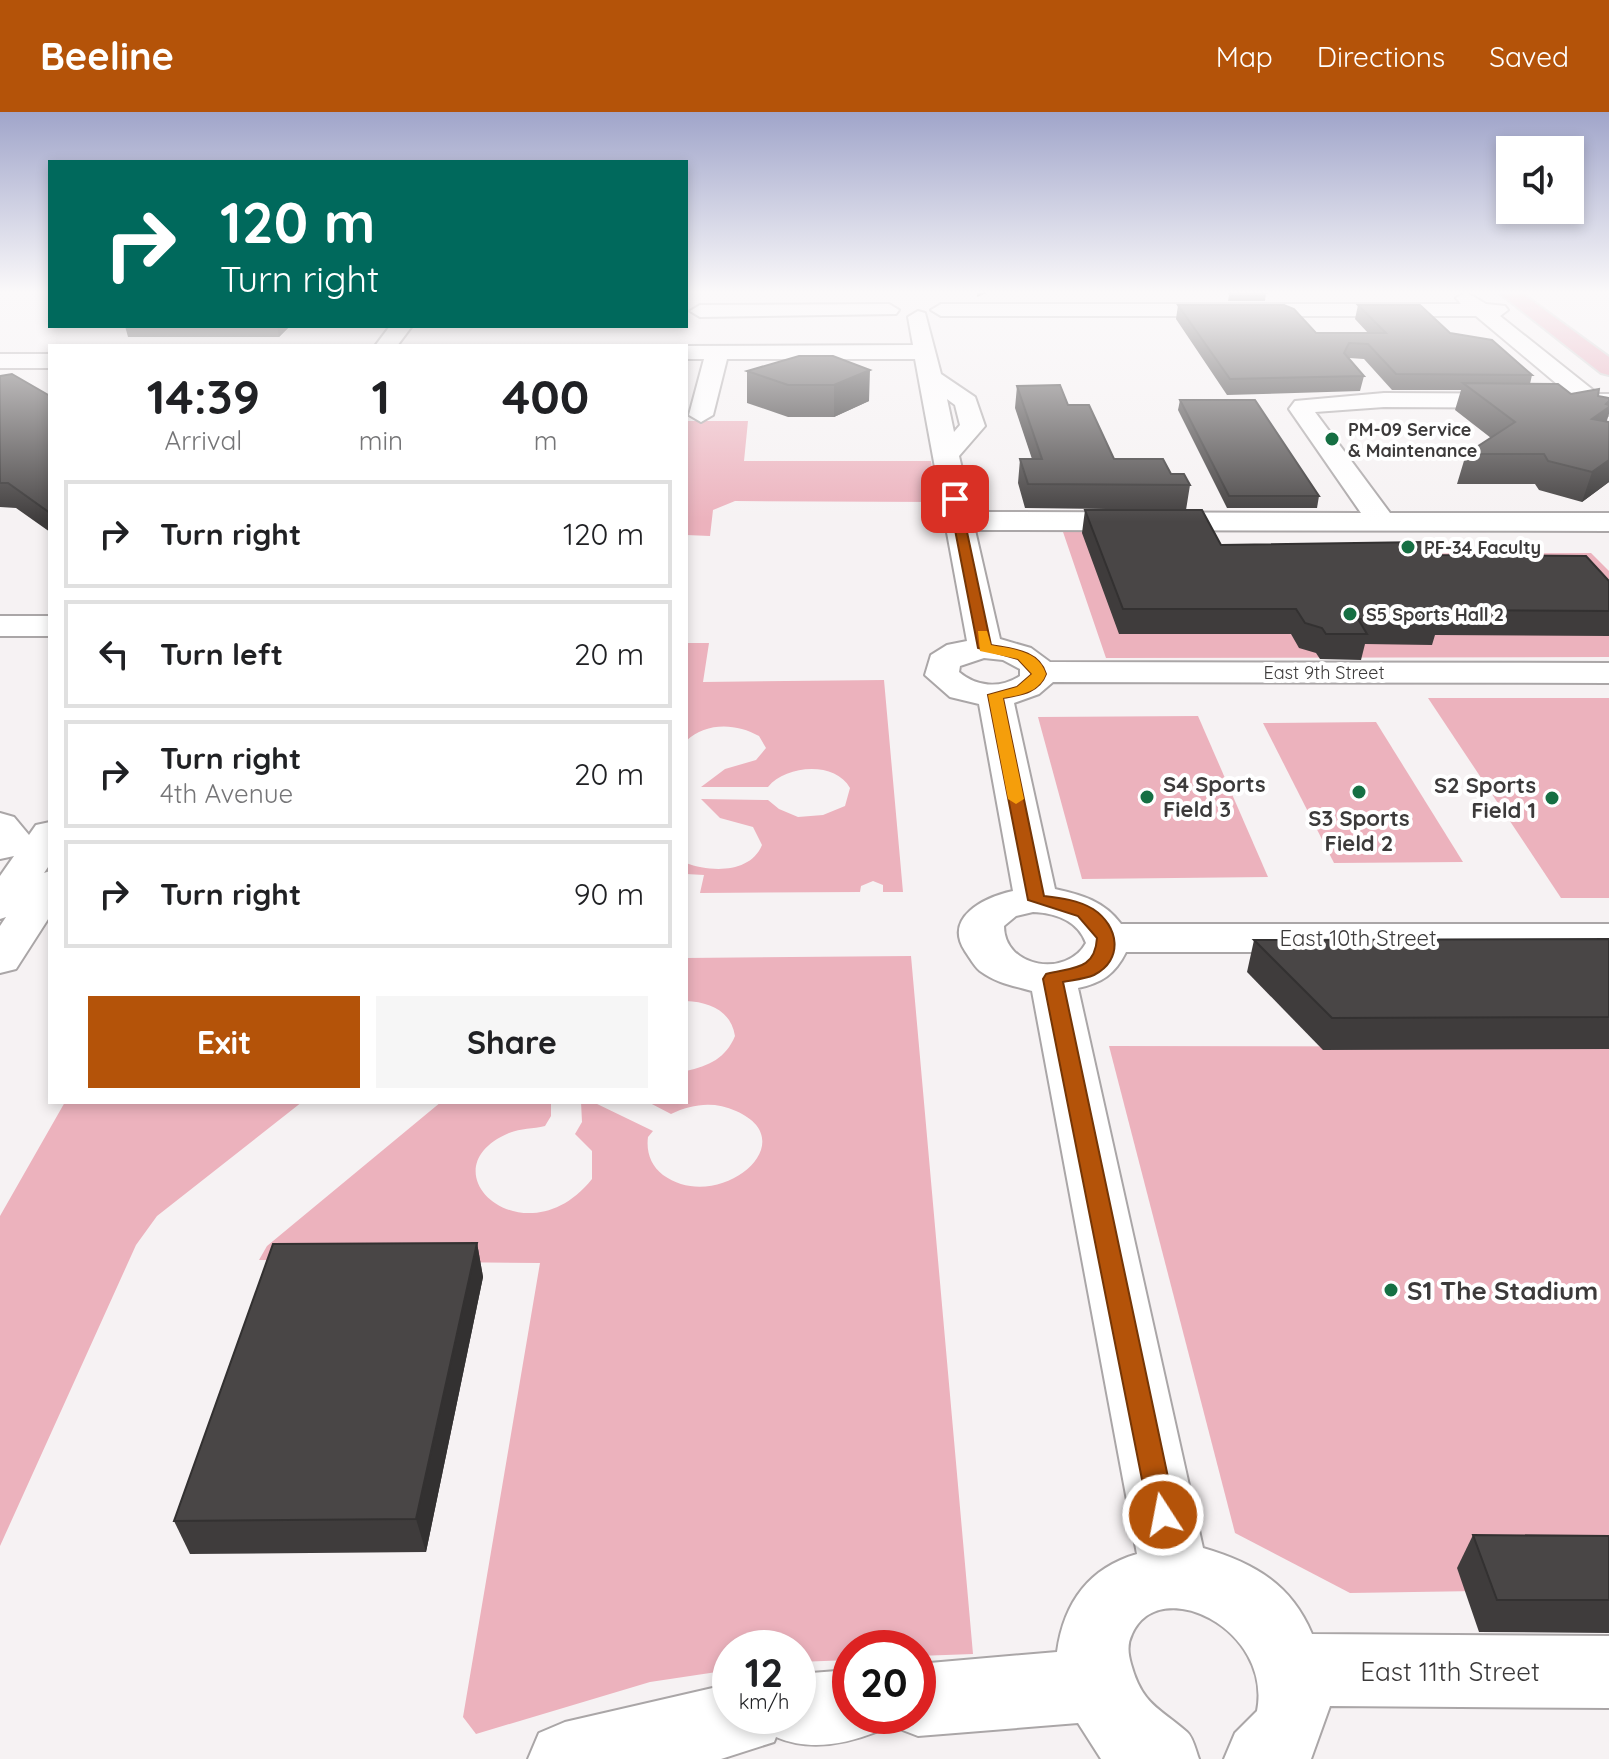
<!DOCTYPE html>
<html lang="en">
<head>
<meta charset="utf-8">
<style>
	:root { --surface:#fff; --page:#f6f6f6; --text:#202124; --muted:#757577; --line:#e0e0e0; --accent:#b45309 }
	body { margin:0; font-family:Quicksand,sans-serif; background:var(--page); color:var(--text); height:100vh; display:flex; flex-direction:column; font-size:30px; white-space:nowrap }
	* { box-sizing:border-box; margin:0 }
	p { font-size:26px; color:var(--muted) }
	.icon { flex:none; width:44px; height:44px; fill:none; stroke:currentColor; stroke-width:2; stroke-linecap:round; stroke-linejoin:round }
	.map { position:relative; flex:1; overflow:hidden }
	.drawer { position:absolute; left:48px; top:232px; width:640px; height:760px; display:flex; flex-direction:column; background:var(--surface); border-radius:0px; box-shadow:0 4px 12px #0003 }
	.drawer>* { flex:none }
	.hud { position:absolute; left:48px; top:48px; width:640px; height:168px; border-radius:0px; box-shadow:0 4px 12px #0003; background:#00695c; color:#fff; overflow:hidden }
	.fabs { position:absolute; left:1496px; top:24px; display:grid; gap:16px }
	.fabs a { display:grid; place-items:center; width:88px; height:88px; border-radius:0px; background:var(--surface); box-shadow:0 4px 12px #0003; font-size:40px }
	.speed { position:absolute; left:712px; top:1518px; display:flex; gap:16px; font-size:40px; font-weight:700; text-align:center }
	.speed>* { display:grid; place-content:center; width:104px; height:104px; border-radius:50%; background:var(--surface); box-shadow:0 4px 12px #0003; line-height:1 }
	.speed small { font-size:20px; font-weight:400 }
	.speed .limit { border:12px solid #d22; background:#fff; color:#111 }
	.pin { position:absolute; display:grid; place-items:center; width:68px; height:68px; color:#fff; margin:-34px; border-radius:16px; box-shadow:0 4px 12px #0006 }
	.me { position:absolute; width:88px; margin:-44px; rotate:349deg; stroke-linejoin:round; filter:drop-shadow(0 0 6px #0008) }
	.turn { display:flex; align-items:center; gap:28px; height:168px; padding:0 40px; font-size:36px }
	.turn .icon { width:104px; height:104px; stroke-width:2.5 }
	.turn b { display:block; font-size:56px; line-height:68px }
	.eta { display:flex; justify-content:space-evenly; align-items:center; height:136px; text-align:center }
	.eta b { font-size:48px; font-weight:700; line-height:56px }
	.cta { display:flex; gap:16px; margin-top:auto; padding:16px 40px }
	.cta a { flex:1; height:92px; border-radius:0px; background:var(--accent); color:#fff; font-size:32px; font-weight:700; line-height:92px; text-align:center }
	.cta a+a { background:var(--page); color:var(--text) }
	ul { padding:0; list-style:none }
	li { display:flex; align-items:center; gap:24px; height:108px; margin:0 16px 12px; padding:0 24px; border:4px solid var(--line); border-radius:0px }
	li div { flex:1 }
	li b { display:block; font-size:30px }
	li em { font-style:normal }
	header { display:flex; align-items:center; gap:48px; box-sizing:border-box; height:112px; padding:0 40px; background:var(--accent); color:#fff }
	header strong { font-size:38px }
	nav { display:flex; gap:44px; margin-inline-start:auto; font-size:28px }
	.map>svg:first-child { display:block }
	.green { fill:#ecb2bd }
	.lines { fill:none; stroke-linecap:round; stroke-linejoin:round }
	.minor-casing { stroke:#aaa6a7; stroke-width:4 }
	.major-casing { stroke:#d0d0d0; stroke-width:4 }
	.minor { fill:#fff; fill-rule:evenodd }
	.major { fill:#e5a6b6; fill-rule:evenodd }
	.wall { fill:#3f3c3c }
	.shaded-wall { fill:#333131 }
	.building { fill:#494646; stroke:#333131; stroke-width:2 }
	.route { fill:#b45309; stroke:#753606; stroke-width:2 }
	.slow { fill:#f59e0b }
	.poi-dot { fill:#166f43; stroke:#fff; stroke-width:3 }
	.labels { text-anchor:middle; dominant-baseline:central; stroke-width:8; stroke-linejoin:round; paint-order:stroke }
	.far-poi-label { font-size:18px; font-weight:bold; fill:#3c3a3a; stroke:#fff; text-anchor:start }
	.far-street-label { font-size:18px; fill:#3c3a3a; stroke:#fff }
	.poi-label { font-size:22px; font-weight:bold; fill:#3c3a3a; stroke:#fff; text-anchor:start }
	.street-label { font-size:22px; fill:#3c3a3a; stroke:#fff }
	.near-poi-label { font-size:26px; font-weight:bold; fill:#3c3a3a; stroke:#fff; text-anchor:start }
	.near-street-label { font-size:26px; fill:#3c3a3a; stroke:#fff }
</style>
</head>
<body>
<header>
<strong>Beeline</strong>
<nav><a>Map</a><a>Directions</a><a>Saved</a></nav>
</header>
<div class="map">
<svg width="1609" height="1647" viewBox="0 0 1609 1647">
	<rect width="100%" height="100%" fill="#f6f2f3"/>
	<g class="green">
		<polygon points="686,309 748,309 744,349 931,349 938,390 735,389 713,398 710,424 686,423"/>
		<polygon points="1062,417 1203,417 1217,442 1591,441 1609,459 1609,545 1106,546"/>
		<path d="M686 531H709L703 570 884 568 903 780H883V773L873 769 861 774 860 780 700 781 704 763 686 762V751C710 760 750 762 762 733L753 715 720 706 701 687 768 688 779 697 798 705 823 703 845 694 850 676C835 649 786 653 768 675H701L725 657 756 648 766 636 759 624C736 611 706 610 686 629Z"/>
		<polygon points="1428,586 1609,586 1609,786 1561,786"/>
		<polygon points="1198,604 1268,765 1082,767 1038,605"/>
		<polygon points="1376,610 1463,750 1334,751 1263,611"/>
		<path d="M911 844 973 1542 918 1544V1536H850V1548L798 1550V1536H730V1558L650 1570 476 1622 463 1605 540 1151 259 1148 267 1134 441 990H551V1004L545 1014C533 1017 521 1016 509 1021 422 1058 525 1151 592 1067V1039L575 1022 582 1010 581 990H593L653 1019 648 1025C646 1040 651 1054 663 1063 718 1103 807 1030 736 999 714 989 692 992 671 1002L648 990H686V959C709 954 726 946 735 924 731 899 710 890 686 889V846Z"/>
		<polygon points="1109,934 1609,935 1609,1477 1350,1481 1235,1421"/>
		<polygon points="65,990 302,990 157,1104 136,1133 0,1434 0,1104"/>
	</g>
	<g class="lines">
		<g class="minor-casing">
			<g id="minor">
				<path d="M1466 180 1486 192 1505 194 1508 198 1500 204 1598 282H1609V303L1593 302 1586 296 1384 295 1315 300 1390 401H1609V419L975 418 1000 527 1031 536 1050 550 1609 551V571L1053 570 1039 582 1014 591 1055 777C1082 783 1104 789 1121 812H1609V840H1126C1115 862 1102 871 1078 876L1203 1436C1254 1451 1291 1472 1312 1522L1609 1524V1596L1330 1594 1311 1647H1224L1235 1621 1257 1599C1273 1517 1159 1461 1132 1522 1127 1532 1128 1541 1131 1552 1142 1592 1158 1595 1187 1620 1193 1625 1196 1639 1199 1647H1101L1078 1611 918 1624 892 1614 888 1604H918V1552L1057 1540C1064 1490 1089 1456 1137 1442L1032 879C1014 874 996 871 980 859 974 854 970 846 965 839 943 805 985 785 1013 779L979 592 950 585 925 563 931 543 947 533 967 529 915 247H727L713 303 701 310 689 303 704 247H686L683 234 913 233 908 205 918 199 925 201 941 262 975 285 985 314 959 344 972 400 1361 401 1289 297 1295 289 1384 281 1569 282 1476 204H941L931 198 941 192H1461L1456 186ZM947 287 955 293 960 313 954 320ZM984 546 1003 548 1020 557V564C1000 577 977 575 959 560L960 554ZM1033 800C1056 801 1078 809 1086 831 1067 866 1004 856 1004 814L1016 804Z"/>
				<polygon points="889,192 899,198 896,202 700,205 690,199 700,193"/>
				<polygon points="390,214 412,214 397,234 375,234"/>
				<rect x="0" y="242" width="50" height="14"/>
				<rect x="0" y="504" width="50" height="20"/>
				<polygon points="0,701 14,705 29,723 36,713 50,710 50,752 44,761 50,759 50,804 16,857 0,861 0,814 6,805 0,807 0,764 14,744 0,747"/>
				<path d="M850 1558V1604H882L876 1620C843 1633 809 1639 776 1625L774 1630 721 1647H528L539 1621 565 1610 730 1572V1604H798V1562Z"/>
			</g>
		</g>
		<g class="major-casing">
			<polygon id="major" points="1498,180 1520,180 1609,245 1609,263 1601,261"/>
		</g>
		<use href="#minor" class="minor"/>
		<use href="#major" class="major"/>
	</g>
	<g class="wall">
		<polygon points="1227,180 1265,180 1266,181 1265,189 1228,189 1229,183"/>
		<polygon points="1178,193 1316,221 1368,221 1355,207 1358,193 1450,221 1532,263 1530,272 1571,282 1598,284 1606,310 1609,310 1609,370 1582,390 1539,378 1535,372 1457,372 1466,342 1491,326 1455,298 1461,278 1392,278 1364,247 1349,246 1364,264 1360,279 1227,283 1176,207"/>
		<polygon points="125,214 290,214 279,225 128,225"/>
		<polygon points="799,244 869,289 834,305 788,305 747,291 747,259"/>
		<polygon points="0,264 50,284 50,420 16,396 0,395"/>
		<polygon points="1017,274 1068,293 1114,347 1171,362 1190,373 1186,398 1025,396 1018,371 1020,347 1032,347 1015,296"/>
		<polygon points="1180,288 1319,384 1317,396 1227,396 1178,298"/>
		<polygon points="1085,398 1221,433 1434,443 1609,469 1609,524 1435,523 1432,533 1365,532 1361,548 1320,547 1316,541 1299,536 1291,522 1119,522 1082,421"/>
		<polygon points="1609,827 1609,937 1323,938 1247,860 1254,828"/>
		<polygon points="477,1131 483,1165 426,1440 190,1442 174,1409"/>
		<polygon points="1473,1423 1609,1424 1609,1521 1479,1520 1457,1456"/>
	</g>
	<g class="shaded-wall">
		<polygon points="977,180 989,180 977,185"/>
		<polygon points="277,214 290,214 279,225"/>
		<polygon points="870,258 869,289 834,305 834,273"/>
		<polygon points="1609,289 1609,302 1603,321 1592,307"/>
		<polygon points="1609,348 1609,370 1582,390 1592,360"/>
		<polygon points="477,1131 483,1165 426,1440 416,1407"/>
	</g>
	<g class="building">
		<polygon points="1235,180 1265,180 1266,181 1230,181"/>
		<polygon points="1178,193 1284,193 1294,197 1316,221 1386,221 1358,193 1420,193 1450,221 1492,228 1532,263 1396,262 1368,232 1349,231 1344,241 1364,264 1230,267"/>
		<polygon points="799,244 833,244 870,258 834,273 788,273 747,259"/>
		<polygon points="12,262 50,284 50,401 8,371 0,371 0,264"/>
		<polygon points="1463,271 1558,272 1571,282 1599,277 1598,284 1609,286 1609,289 1606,292 1609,293 1609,295 1592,307 1609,310 1609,348 1592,360 1548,349 1544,342 1466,342 1515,310"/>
		<polygon points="1060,273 1068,293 1089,293 1114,347 1163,347 1171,362 1184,362 1190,373 1028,372 1020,347 1042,347 1017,274"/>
		<polygon points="1180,288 1255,288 1319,384 1229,384"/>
		<polygon points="1085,398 1202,398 1221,433 1424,430 1434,443 1586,444 1609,469 1609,499 1432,498 1439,507 1358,507 1367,522 1326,522 1322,516 1305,511 1296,497 1123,497"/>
		<polygon points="1609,827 1609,905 1332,906 1254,828"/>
		<polygon points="477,1131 416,1407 174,1409 273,1132"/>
		<polygon points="1473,1423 1609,1424 1609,1488 1497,1488"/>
	</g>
	<linearGradient id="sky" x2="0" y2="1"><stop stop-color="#a0a5ca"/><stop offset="0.44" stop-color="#fbf9fa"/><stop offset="1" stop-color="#fbf9fa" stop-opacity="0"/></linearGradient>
	<rect width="1609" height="410" fill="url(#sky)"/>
	<path class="route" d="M955 383 960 387 991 533C1012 537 1039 538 1046 562 1039 581 1020 583 1003 586L1044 784C1061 786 1078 788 1093 797 1119 814 1124 848 1094 863 1085 867 1073 868 1063 870L1176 1403 1172 1412 1163 1415 1153 1412 1149 1403 1043 867 1046 862C1072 855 1095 859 1097 826L1078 804 1028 788 988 583 1017 575 1032 562 1018 547 978 536 949 387Z"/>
	<path class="slow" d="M978 519H987L991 533C1012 537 1039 538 1046 562 1039 581 1020 583 1003 586L1024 687 1016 692 1008 687 988 583 1017 575 1032 562 1018 547 980 539Z"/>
	<g class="poi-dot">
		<circle cx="1332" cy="327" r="8"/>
		<circle cx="1408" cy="435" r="8"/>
		<circle cx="1350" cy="502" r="8"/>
		<circle cx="1359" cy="680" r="8"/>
		<circle cx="1147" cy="685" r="8"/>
		<circle cx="1552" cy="686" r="8"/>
		<circle cx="1391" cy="1178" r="8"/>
	</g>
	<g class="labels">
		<g class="far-poi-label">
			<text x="1348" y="317">PM-09 Service<tspan x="1348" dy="21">&amp; Maintenance</tspan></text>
			<text x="1424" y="435">PF-34 Faculty</text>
			<text x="1366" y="502">S5 Sports Hall 2</text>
		</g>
		<g class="far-street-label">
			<text x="1324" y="560">East 9th Street</text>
		</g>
		<g class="poi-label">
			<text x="1163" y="672">S4 Sports<tspan x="1163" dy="25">Field 3</tspan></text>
			<text x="1536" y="673" text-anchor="end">S2 Sports<tspan x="1536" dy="25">Field 1</tspan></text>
			<text x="1359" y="706" text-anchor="middle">S3 Sports<tspan x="1359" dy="25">Field 2</tspan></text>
		</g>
		<g class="street-label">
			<text x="1358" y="826">East 10th Street</text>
		</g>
		<g class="near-poi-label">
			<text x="1407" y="1178">S1 The Stadium</text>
		</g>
		<g class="near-street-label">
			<text x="1450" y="1559">East 11th Street</text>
		</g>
	</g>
</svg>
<div class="fabs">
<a><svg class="icon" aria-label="sound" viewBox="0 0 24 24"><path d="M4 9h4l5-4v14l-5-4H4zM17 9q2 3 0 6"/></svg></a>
</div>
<div class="speed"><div>12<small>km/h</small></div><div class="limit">20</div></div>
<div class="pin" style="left:955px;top:387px;background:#d93025"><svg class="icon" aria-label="arrive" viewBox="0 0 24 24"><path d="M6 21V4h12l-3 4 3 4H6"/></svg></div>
<svg class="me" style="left:1163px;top:1403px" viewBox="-20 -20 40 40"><circle r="17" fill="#b45309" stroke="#fff" stroke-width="3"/><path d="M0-11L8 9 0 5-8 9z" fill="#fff"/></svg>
<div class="hud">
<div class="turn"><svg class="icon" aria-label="right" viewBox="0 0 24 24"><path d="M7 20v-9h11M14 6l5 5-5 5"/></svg><div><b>120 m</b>Turn right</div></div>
</div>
<section class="drawer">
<div class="eta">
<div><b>14:39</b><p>Arrival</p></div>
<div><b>1</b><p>min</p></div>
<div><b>400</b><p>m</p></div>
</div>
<ul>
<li><svg class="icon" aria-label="right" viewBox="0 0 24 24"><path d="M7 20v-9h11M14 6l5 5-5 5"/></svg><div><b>Turn right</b></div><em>120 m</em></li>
<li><svg class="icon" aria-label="left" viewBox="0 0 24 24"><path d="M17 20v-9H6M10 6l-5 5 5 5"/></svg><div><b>Turn left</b></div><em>20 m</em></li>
<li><svg class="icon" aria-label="right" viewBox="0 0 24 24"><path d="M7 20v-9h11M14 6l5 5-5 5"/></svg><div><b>Turn right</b><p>4th Avenue</p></div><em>20 m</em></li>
<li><svg class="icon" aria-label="right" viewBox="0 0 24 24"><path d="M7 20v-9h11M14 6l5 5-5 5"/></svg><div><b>Turn right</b></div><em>90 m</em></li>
</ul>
<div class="cta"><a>Exit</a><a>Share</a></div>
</section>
</div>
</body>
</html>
